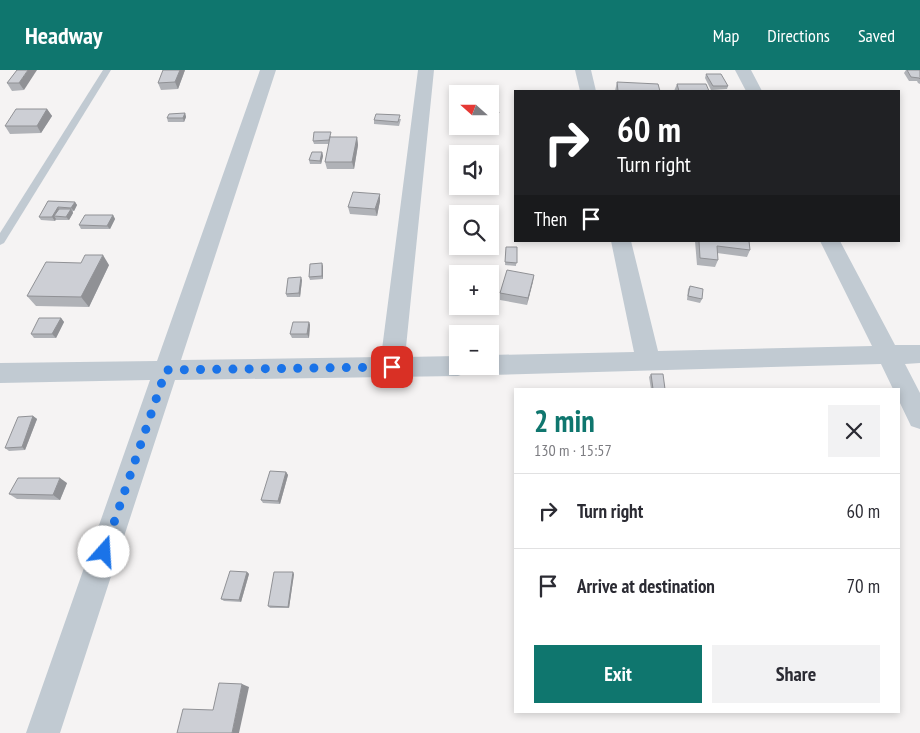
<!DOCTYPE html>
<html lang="en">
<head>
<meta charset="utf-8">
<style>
	:root { --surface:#fff; --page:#f2f2f3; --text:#2b2b33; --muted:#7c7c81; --line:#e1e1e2; --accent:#0f766e }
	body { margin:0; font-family:"PT Sans Narrow",sans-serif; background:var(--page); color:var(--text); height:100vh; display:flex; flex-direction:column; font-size:19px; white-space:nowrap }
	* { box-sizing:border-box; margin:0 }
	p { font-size:16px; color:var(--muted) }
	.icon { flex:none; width:28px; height:28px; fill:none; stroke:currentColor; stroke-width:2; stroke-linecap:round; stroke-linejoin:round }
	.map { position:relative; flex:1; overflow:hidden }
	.details { position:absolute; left:514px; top:318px; width:386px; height:325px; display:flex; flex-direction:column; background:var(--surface); border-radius:0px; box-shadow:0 2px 8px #0003 }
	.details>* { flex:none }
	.guide { position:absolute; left:514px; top:20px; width:386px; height:152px; border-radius:0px; box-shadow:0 2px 8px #0003; background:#202124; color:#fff; overflow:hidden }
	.needle { width:32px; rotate:291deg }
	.fabs { position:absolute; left:449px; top:15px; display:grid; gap:10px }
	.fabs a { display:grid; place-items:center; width:50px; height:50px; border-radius:0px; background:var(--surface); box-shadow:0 2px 8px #0003; font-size:25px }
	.pin { position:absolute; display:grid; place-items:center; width:42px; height:42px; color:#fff; margin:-21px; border-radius:10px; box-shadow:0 2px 8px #0006 }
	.me { position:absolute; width:55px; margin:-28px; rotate:19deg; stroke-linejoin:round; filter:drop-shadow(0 0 4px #0008) }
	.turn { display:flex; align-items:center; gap:18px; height:105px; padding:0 20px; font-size:22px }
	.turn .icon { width:65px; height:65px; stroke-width:2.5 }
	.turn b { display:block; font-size:35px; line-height:42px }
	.then { display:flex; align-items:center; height:48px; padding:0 20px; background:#0003; gap:10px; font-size:19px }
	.round { display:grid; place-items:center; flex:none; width:52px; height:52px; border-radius:0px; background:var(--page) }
	.overview { display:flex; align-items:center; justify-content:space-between; height:85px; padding:0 20px }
	h1 { font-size:30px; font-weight:600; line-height:38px; color:var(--accent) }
	.primary-button { display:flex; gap:10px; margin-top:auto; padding:10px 20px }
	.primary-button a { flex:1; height:58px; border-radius:0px; background:var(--accent); color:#fff; font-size:20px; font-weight:600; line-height:58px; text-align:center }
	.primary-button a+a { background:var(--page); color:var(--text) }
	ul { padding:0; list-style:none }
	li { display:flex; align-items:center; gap:15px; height:75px; padding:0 20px; border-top:1px solid var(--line) }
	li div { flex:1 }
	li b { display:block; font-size:19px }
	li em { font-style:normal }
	header { display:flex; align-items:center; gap:30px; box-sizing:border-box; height:70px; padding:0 25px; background:var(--accent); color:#fff }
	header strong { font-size:24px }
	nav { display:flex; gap:28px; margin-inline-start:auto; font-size:18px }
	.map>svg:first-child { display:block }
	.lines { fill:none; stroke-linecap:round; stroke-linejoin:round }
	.lane { fill:#c1cad2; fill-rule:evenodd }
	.street { fill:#c1cad2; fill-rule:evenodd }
	.wall { fill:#b0b2b7 }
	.shaded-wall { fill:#909195 }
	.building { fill:#cdcfd5; stroke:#909195 }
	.route { stroke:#1a73e8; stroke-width:9; stroke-dasharray:0 16.2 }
</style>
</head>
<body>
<header>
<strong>Headway</strong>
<nav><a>Map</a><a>Directions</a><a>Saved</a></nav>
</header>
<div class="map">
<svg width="920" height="663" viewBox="0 0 920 663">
	<rect width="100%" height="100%" fill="#f5f3f3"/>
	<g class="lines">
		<polygon class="lane" points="103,0 111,0 4,173 0,175 0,163"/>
		<g class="street">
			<polygon points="260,0 276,0 181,290 381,287 418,0 434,0 405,287 458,286 458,296 470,296 466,303 458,306 175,310 60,663 26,663 150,310 0,313 0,293 157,291"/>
			<polygon points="575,0 591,0 596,21 580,21"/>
			<polygon points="735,0 751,0 762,21 746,21"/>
			<polygon points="611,171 631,171 658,281 872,276 820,171 840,171 895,275 920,275 920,293 905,294 920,323 920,359 911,356 899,331 899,319 893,319 881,294 490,305 482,302 479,296 490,296 490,285 634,282"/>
		</g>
	</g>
	<g class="wall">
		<polygon points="17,0 24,20 12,21 7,13"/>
		<polygon points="185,0 178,19 161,20 158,13"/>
		<polygon points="906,0 920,0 920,14 918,13 917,11 909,11 904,3"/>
		<polygon points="706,4 728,16 727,19 711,20 705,8"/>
		<polygon points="617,12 660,21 615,21"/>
		<polygon points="677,14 709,21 674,21"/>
		<polygon points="47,39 52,46 41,63 10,64 5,56"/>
		<polygon points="490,41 499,42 499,46 495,57 490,56"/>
		<polygon points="185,43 186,47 184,52 168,52 167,48"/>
		<polygon points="401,49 399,56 374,54 374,50"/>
		<polygon points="331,66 331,67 357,67 358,75 354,99 327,99 325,92 329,74 314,74 313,71"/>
		<polygon points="322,82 323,86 321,94 310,94 309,90"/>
		<polygon points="380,124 380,131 377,146 350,144 348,137"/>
		<polygon points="48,131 75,132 77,135 74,141 73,141 73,143 69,150 56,150 56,149 55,151 41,150 39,147"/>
		<polygon points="113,145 115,149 110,159 81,159 79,155"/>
		<polygon points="490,159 496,160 495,176 490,176"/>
		<polygon points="695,171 749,171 750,180 747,187 717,183 718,190 715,197 697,195"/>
		<polygon points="506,177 517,177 516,196 505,195"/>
		<polygon points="81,193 109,195 89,237 36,236 27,226"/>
		<polygon points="323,196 323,209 310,210 309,207"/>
		<polygon points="534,205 527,235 500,230 500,223"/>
		<polygon points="302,210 300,227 287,227 286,224"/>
		<polygon points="690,216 702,229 700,233 687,230 688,219"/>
		<polygon points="61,248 64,252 56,268 34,268 31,264"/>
		<polygon points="309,252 310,255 309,268 292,268 290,264"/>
		<polygon points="651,304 665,319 651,319 649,307"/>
		<polygon points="33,346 37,349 25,380 9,381 5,378"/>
		<polygon points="286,402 288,405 280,434 263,433 261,430"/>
		<polygon points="67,413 60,430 17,429 9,424"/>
		<polygon points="247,502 249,504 241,532 224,531 221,529"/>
		<polygon points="294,504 289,538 270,538 268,536"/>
	</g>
	<g class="shaded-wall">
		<polygon points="28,0 37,0 24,20 19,13"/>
		<polygon points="180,0 185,0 178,19 175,12"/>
		<polygon points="47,39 52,46 41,63 37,56"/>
		<polygon points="499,42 499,46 495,57 495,53"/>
		<polygon points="185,43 186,47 184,52 183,48"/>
		<polygon points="357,67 358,75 354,99 352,92"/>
		<polygon points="322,82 323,86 321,94 320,91"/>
		<polygon points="380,124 380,131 377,146 375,139"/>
		<polygon points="75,132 77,135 74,141 71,138"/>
		<polygon points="58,137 60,141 54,146 56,149 55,151 52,147"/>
		<polygon points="71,139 73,143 69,150 66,147"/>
		<polygon points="113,145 115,149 110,159 107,156"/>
		<polygon points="103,185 109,195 89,237 81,227"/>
		<polygon points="322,193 323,196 323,209 322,206"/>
		<polygon points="534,205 533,212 527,235 528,228"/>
		<polygon points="301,207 302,210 300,227 299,223"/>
		<polygon points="61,248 64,252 56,268 52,264"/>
		<polygon points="309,252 310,255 309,268 307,264"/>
		<polygon points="33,346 37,349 25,380 22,377"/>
		<polygon points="286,402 288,405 280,434 278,431"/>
		<polygon points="60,408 67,413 60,430 53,425"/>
		<polygon points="247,502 249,504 241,532 239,530"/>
		<polygon points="293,502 294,504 289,538 288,537"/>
		<polygon points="242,614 249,617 239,663 232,663"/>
	</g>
	<g class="building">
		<polygon points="17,0 28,0 19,13 7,13"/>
		<polygon points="163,0 180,0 175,12 158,13"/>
		<polygon points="907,0 920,0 920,9 919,8 911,7"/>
		<polygon points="706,4 721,4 728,16 713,16"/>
		<polygon points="617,12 658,14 660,21 618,21"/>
		<polygon points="677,14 706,14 709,21 679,21"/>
		<polygon points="16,39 47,39 37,56 5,56"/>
		<polygon points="490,41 499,42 495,53 490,52"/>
		<polygon points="185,43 183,48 167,48 169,44"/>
		<polygon points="376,44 400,45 398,52 374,50"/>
		<polygon points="314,62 331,62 329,70 313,71"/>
		<polygon points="330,67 357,67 352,92 325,92"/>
		<polygon points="312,82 322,82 320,91 309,90"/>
		<polygon points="353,122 380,124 375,139 348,137"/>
		<polygon points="48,131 75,132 71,138 58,137 52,147 39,147"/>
		<polygon points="59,139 71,139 66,147 54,146"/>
		<polygon points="85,145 113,145 107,156 79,155"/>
		<polygon points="490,159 496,160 496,172 490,172"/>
		<polygon points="699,171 749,171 750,180 717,176 718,190 700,188"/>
		<polygon points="506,177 517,177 517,193 505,192"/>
		<polygon points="85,185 103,185 81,227 27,226 46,192 81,193"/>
		<polygon points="322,193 322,206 309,207 310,194"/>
		<polygon points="507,200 534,205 528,228 500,223"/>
		<polygon points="301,207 299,223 286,224 288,208"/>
		<polygon points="690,216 703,219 702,229 688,226"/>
		<polygon points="39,248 61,248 52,264 31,264"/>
		<polygon points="293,252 309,252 307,264 290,264"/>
		<polygon points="651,304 663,304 665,319 653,319"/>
		<polygon points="33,346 22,377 5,378 18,347"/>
		<polygon points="270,401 286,402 278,431 261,430"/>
		<polygon points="18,408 60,408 53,425 9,424"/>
		<polygon points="230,501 247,502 239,530 221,529"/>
		<polygon points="274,502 293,502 288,537 268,536"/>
		<polygon points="219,613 242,614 232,663 177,663 183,639 213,640"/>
	</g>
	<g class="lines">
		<polyline class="route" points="104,482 166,300 392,297"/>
	</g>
</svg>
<div class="fabs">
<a><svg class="needle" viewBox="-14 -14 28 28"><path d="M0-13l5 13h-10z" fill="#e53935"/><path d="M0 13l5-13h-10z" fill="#7c7c81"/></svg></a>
<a><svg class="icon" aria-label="sound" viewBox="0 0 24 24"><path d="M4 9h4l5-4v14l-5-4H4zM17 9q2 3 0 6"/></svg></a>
<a><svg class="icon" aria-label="search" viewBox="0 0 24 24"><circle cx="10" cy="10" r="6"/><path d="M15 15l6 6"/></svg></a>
<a>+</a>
<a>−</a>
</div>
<div class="pin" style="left:392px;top:297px;background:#d93025"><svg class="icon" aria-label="arrive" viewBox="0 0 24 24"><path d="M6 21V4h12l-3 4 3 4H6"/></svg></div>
<svg class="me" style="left:104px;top:482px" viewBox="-20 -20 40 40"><circle r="19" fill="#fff"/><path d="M0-13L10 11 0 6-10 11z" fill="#1a73e8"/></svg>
<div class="guide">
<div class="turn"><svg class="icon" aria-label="right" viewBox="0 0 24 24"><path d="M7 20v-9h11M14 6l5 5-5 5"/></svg><div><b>60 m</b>Turn right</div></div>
<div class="then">Then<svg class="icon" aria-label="arrive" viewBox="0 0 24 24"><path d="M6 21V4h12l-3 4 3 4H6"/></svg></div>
</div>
<section class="details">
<div class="overview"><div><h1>2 min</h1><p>130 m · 15:57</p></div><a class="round"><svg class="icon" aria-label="close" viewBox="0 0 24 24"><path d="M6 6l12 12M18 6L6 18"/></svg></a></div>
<ul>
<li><svg class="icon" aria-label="right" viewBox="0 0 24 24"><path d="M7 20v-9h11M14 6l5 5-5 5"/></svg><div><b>Turn right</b></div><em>60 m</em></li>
<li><svg class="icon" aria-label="arrive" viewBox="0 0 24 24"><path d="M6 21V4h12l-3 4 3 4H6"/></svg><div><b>Arrive at destination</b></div><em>70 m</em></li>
</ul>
<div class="primary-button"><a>Exit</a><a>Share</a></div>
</section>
</div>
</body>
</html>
